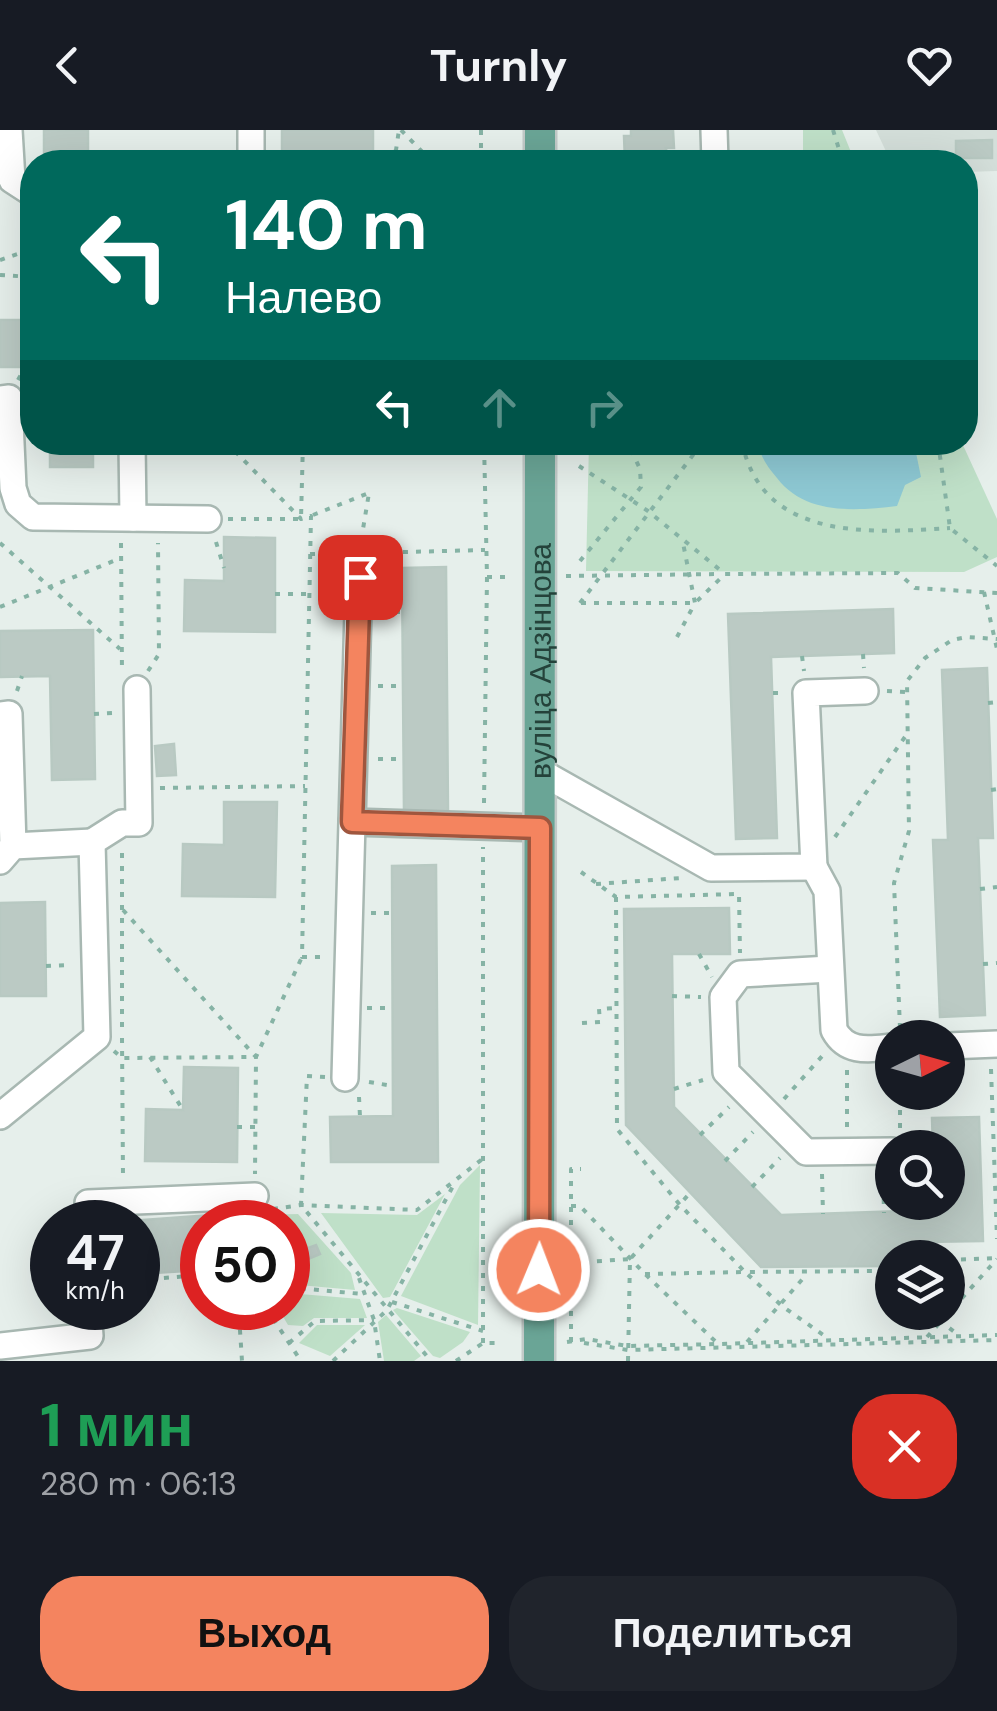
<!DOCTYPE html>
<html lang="ru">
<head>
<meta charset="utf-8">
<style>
	:root { --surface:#171b24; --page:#20242c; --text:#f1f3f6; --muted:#9ea1a6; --accent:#f4845f }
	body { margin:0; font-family:"DM Sans",sans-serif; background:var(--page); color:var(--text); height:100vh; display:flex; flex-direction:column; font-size:38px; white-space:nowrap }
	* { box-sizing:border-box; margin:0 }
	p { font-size:32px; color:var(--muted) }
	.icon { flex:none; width:55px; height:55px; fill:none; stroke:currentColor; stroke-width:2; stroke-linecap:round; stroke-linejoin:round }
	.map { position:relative; height:1231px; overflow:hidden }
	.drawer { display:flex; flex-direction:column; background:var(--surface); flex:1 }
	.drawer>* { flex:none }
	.guide { position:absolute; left:20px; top:20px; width:958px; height:305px; border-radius:40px; box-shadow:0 10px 40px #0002; background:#00695c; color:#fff; overflow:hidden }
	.needle { width:65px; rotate:85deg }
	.controls { position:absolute; left:875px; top:890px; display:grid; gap:20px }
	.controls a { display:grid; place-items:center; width:90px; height:90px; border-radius:50%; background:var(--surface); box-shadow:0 10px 40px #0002; font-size:50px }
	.speed { position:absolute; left:30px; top:1070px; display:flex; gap:20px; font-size:50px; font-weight:700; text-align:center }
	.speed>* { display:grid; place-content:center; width:130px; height:130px; border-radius:50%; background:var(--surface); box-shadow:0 10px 40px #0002; line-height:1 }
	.speed small { font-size:25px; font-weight:400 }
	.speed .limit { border:15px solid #d22; background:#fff; color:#111 }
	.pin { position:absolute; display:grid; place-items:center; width:85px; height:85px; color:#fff; margin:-42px; border-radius:20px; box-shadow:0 5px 15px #0006 }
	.me { position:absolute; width:110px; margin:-55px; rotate:1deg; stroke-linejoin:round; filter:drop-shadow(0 0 8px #0008) }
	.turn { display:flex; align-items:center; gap:35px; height:210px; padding:0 40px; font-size:45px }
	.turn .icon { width:130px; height:130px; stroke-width:2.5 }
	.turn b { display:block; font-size:70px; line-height:85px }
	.lanes { display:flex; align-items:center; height:95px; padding:0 40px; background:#0003; justify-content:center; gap:50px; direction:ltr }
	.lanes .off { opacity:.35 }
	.round { display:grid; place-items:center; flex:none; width:105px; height:105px; border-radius:40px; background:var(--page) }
	.headline { display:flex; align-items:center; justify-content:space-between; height:170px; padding:0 40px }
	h1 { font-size:60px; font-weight:700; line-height:75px; color:#1e9e55 }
	.button { display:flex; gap:20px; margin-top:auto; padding:20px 40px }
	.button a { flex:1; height:115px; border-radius:40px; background:var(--accent); color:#111; font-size:40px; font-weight:700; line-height:115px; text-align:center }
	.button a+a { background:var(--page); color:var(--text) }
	header { display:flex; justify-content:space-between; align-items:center; height:130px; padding:0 40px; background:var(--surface); font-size:45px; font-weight:700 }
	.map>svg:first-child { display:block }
	.built { fill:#d4dfda }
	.green { fill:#bfe0c8 }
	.water { fill:#8ec9d4 }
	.building { fill:#bbcac4; stroke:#b8c9c2; stroke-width:2.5 }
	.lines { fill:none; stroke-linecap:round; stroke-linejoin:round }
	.minor-casing { stroke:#a8b8b2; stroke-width:30 }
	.major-casing { stroke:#c2cac8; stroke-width:35 }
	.path { stroke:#86b3a5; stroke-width:4; stroke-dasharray:5 8; stroke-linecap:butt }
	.minor { stroke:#fff; stroke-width:25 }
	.major { stroke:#6aa596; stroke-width:30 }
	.route-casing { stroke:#9f563e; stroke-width:25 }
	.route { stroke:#f4845f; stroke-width:18 }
	.labels { text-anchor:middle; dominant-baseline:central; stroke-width:8; stroke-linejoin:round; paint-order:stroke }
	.street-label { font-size:30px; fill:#24423a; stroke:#f7fbf9 }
</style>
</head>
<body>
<header><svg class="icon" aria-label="back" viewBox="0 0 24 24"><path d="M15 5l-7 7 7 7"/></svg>Turnly<svg class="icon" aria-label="heart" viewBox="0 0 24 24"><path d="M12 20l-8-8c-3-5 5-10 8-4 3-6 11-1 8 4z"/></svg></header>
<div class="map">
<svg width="997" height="1231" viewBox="0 0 997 1231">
	<rect width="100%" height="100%" fill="#e6efeb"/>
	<polygon class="built" points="876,0 997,0 997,41 965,42 965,32 891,32"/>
	<g class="green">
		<polygon points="803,0 842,0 855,32 803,32"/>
		<polygon points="589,313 962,313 997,389 997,427 964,442 586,441"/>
		<polygon points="480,1035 478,1195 401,1166 460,1055"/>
		<polygon points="445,1064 390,1167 383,1168 321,1083 417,1085"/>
		<polygon points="298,1084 351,1143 355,1160 288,1154 288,1092 258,1092 259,1090 263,1085"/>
		<polygon points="288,1163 360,1169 367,1188 314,1188 303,1196 288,1195 278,1178 288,1178"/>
		<polygon points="397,1178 470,1202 463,1212 440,1228 433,1226 393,1180"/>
		<polygon points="386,1185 421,1226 414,1231 384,1231 378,1192"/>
		<polygon points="317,1195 365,1195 330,1226 299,1213"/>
	</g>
	<path class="water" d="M758 313H914L921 347 905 355 897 376C855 381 805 385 777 348 767 336 761 328 758 313Z"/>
	<g class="building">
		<rect x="44" y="0" width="44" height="29"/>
		<polygon points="282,0 373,0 373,22 282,23"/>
		<polygon points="631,0 673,0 674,18 666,18 667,32 625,32 624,6 631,6"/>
		<polygon points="992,10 992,28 956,28 956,11"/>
		<rect x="0" y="190" width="32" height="47"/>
		<rect x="50" y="312" width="43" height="25"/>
		<polygon points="224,407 275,408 275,502 184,501 185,450 224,451"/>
		<polygon points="446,437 448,682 404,682 402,438"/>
		<polygon points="893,479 894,523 771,527 777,708 736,709 728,484"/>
		<polygon points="93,500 95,649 52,650 50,546 0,547 0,501"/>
		<polygon points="987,538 993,708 978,708 985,885 940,887 933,710 948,710 942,540"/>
		<polygon points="174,614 176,645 157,646 155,616"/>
		<polygon points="224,672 277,672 275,767 182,766 183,714 224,715"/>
		<polygon points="436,735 438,1032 331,1032 330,987 393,986 392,736"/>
		<polygon points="45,772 46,866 0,866 0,773"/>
		<polygon points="729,778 730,824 672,824 674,977 781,1085 935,1080 935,1072 948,1072 948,1018 933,1018 932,988 979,987 983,1111 920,1112 921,1128 892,1128 892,1136 761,1137 626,995 624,779"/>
		<polygon points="184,937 238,938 237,1032 145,1031 146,979 183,980"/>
		<polygon points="238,1083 239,1092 202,1092 202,1140 138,1144 138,1092 115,1092"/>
		<polygon points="316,1115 320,1124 303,1131 300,1121"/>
	</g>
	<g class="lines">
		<g class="minor-casing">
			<g id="minor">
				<polyline points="9,0 12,50 32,63"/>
				<polyline points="251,0 251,32"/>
				<polyline points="714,0 715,32"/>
				<polyline points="0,269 9,268 13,358 18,374 33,387 208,389"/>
				<polyline points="132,312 133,388"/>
				<polyline points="359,447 352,692 540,698"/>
				<polyline points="0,585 9,584 13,716"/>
				<polyline points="539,641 711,738 814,737 806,563 865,561"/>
				<polyline points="0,731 13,716 92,712"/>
				<path d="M814 737 827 761 834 900C847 924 870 919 892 917"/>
				<polyline points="830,839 740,844 723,867 726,942 806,1022 892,1021"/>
				<polyline points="948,916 997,914"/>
				<polyline points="345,948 352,692"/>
				<polyline points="0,986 97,907 92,712 122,693 139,693 137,559"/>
				<polyline points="88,1092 88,1073 255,1066"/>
				<polyline points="0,1216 90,1206 88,1178"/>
			</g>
		</g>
		<g class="major-casing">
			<g id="major">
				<polyline points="540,32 540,0"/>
				<path id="s1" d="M539 1231 540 312"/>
			</g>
		</g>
		<g class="path">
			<polyline points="401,0 432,32"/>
			<polyline points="481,0 481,32"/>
			<polyline points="833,0 843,32"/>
			<polyline points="667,30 692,28"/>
			<polyline points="388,32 396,20 399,0"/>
			<polyline points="0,130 32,119"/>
			<polyline points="0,145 32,147"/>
			<polyline points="18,250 25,237"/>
			<polyline points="226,312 301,389 311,386 302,827 324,827"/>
			<polyline points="616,312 633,324 650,321 659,312"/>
			<path d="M742 312C762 412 872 403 950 398"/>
			<polyline points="938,312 950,398 997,436"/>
			<polyline points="579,336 648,381 725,444 898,443 915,458 997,463"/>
			<polyline points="313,385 369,363"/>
			<polyline points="228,389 301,389 303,312"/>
			<polyline points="216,412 224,438"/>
			<polyline points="0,413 120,519"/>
			<polyline points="121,413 122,543"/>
			<polyline points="359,423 369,363"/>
			<polyline points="364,423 485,420"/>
			<polyline points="310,424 355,423"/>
			<polyline points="580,431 641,357 640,339 633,324"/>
			<polyline points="566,446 722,444"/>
			<polyline points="487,447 510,447"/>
			<polyline points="984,462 997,519"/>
			<polyline points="275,464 309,464"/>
			<polyline points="580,473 703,312"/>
			<polyline points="581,473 695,473 725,444"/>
			<polyline points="0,477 121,428"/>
			<polyline points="382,482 402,482"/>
			<polyline points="677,507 695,473 683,413"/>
			<polyline points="863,524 864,538"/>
			<polyline points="802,526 804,541"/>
			<polyline points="148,541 159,524 158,413"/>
			<polyline points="378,556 403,556"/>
			<polyline points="17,561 22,546"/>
			<polyline points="887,561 907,562"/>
			<polyline points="773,563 784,563"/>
			<polyline points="988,573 997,572"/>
			<polyline points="94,584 114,583"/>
			<polyline points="378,629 403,629"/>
			<polyline points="160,658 305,656"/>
			<polyline points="991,660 997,659"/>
			<polyline points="484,673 487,447 484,312"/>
			<polyline points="835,707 907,604"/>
			<polyline points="122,723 122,898"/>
			<polyline points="581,742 616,767 739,764 740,823"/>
			<polyline points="596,754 681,748"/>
			<polyline points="980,759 997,757"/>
			<polyline points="616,767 617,999 680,1075 745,1142 884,1141 892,1149"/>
			<polyline points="123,780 256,927 255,1044"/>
			<polyline points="371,783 392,783"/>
			<polyline points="699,824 712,847"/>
			<polyline points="983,834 997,833"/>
			<polyline points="46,836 71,835"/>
			<polyline points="672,866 701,867"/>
			<polyline points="367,878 392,878"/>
			<polyline points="582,893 600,892 599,879 616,878"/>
			<polyline points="900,898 894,753 909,701 907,551 925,528 952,510 967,507 997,509"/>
			<polyline points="122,908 123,1048"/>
			<polyline points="114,921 122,928 256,927 302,827"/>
			<polyline points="150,927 183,980"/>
			<polyline points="991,939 997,1109"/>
			<polyline points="847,940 847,1000"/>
			<polyline points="325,947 307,946 301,1075 431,1231"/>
			<polyline points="369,952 393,956"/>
			<polyline points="674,959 703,950"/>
			<polyline points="359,967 360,987"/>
			<polyline points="784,969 824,924"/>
			<polyline points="237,997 255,997"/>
			<polyline points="900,998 900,962"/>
			<polyline points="700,1005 729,977"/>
			<polyline points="725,1031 753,1002"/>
			<polyline points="883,1043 884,1083"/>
			<polyline points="822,1044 823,1084"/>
			<polyline points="752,1057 780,1028"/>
			<polyline points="571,1076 580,1076 645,1144 716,1212"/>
			<polyline points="273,1079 301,1075 417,1080 485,1027"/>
			<polyline points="948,1130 997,1128"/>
			<polyline points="571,1133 630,1129"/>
			<polyline points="645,1144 745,1142 782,1176 829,1209"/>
			<polyline points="359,1148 374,1190 380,1231"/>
			<polyline points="138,1150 202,1145"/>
			<polyline points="288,1157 362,1164"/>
			<polyline points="392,1172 483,1201"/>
			<polyline points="230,1178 239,1185 242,1231"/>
			<polyline points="266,1178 301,1231"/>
			<polyline points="929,1182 957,1204"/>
			<polyline points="927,1207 997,1129"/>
			<polyline points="567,1212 587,1209 627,1216 719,1214 997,1205"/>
			<polyline points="571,1212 571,1039 581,1039"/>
			<polyline points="747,1212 807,1144"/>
			<polyline points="289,1213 315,1191 374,1190"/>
			<polyline points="483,1213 483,717"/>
			<polyline points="584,1213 628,1220 997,1210"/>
			<polyline points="333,1231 387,1180 453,1056"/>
			<polyline points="456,1231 483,1213 500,1213"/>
			<polyline points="628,1231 630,1129 690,1063"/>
		</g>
		<use href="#minor" class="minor"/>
		<use href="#major" class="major"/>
	</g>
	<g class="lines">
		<g class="route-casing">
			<polyline id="route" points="360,447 352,692 540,698 539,1140"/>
		</g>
		<use href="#route" class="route"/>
	</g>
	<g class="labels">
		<g class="street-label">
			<text stroke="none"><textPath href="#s1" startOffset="700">вуліца Адзінцова</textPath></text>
		</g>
	</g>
</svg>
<div class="controls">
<a><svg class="needle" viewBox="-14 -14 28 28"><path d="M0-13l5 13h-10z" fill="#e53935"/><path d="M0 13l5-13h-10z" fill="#9ea1a6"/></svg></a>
<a><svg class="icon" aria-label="search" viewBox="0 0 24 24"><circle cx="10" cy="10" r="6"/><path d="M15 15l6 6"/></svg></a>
<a><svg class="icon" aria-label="layers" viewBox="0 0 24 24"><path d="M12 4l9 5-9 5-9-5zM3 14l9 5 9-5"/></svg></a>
</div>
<div class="speed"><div>47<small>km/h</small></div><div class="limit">50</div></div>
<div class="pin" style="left:360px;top:447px;background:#d93025"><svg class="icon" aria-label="arrive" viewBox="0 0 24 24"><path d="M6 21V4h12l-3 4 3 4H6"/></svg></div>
<svg class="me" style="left:539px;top:1140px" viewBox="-20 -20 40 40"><circle r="17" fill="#f4845f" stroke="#fff" stroke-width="3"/><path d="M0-11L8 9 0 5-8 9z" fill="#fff"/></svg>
<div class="guide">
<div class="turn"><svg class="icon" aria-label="left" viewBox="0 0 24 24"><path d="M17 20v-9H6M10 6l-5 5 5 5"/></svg><div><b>140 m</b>Налево</div></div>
<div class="lanes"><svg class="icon" aria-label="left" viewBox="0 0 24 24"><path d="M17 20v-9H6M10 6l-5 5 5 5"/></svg><svg class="icon off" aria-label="ahead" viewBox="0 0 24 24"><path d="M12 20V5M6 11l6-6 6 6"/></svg><svg class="icon off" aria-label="right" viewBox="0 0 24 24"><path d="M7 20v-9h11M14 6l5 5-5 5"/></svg></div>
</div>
</div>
<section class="drawer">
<div class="headline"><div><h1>1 мин</h1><p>280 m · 06:13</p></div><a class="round" style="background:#d93025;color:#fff"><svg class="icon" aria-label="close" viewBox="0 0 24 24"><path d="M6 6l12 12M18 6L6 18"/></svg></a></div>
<div class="button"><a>Выход</a><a>Поделиться</a></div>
</section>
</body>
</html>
